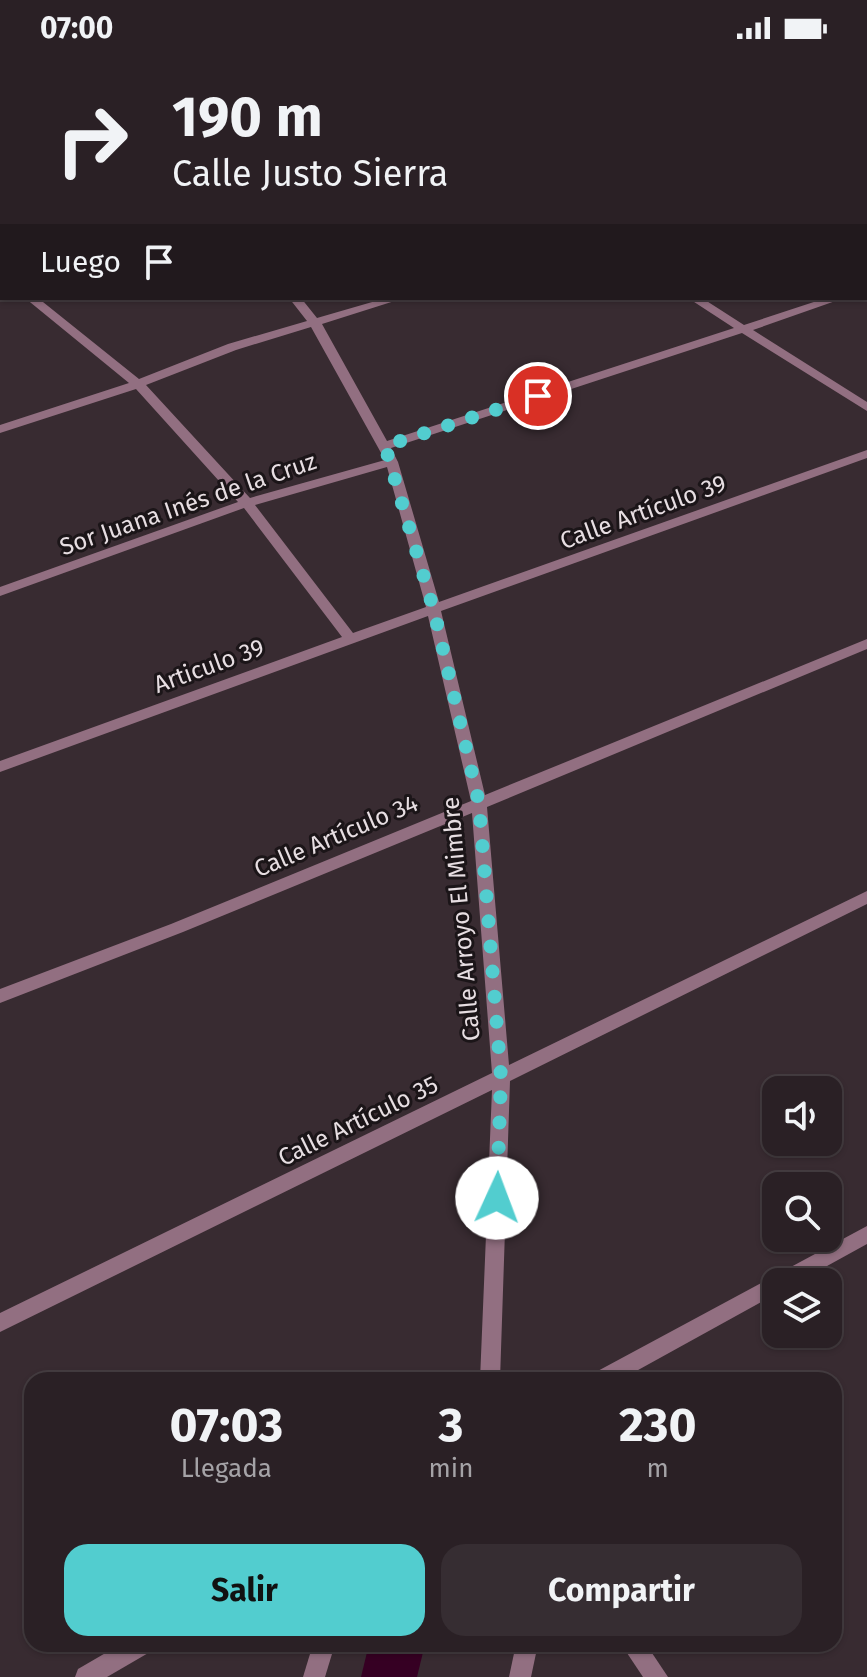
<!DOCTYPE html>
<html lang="es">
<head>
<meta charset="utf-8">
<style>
	:root { --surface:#2a2025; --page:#362d32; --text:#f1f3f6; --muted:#a5a3a7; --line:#463e42; --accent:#52cdcf }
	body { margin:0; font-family:"Fira Sans",sans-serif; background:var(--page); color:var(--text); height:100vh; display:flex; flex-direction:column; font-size:30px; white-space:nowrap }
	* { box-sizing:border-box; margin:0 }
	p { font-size:26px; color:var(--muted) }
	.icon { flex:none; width:44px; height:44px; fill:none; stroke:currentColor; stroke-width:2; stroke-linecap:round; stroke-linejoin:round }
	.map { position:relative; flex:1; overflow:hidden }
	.drawer { position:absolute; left:24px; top:1316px; width:818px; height:280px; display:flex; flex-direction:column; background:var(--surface); border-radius:24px; box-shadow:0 2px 6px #0004,0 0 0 2px var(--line) }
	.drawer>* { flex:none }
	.hud { position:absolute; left:0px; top:0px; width:868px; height:244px; box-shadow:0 2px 6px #0004,0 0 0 2px var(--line); background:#2a2025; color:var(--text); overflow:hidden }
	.buttons { position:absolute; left:762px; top:1020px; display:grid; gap:16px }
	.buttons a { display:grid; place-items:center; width:80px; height:80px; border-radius:16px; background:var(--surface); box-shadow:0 2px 6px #0004,0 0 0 2px var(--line); font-size:40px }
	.pin { position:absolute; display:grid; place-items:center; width:68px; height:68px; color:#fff; margin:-34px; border:4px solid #fff; border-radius:50%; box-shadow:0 2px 8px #0007 }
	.me { position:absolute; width:88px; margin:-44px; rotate:2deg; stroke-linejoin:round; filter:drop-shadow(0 0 6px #0008) }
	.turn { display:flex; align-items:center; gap:28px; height:168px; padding:0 40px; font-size:36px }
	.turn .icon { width:104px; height:104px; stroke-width:2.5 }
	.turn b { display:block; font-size:56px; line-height:68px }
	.then { display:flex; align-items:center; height:76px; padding:0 40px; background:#0003; gap:16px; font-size:30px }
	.eta { display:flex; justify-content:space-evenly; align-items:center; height:136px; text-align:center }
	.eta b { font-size:48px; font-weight:700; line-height:56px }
	.button { display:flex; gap:16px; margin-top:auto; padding:16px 40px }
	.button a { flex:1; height:92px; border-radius:24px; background:var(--accent); color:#111; font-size:32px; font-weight:700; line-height:92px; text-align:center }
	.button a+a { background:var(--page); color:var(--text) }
	.status { display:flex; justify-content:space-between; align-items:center; height:56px; padding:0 40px; background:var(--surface); direction:ltr }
	.status svg { height:22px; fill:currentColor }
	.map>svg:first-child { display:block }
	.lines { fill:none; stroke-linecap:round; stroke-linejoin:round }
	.canal { fill:#360023; fill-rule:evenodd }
	.service { stroke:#926f81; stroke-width:16 }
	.minor { fill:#926f81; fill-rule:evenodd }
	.route { stroke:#52cdcf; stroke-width:14; stroke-dasharray:0 25.2 }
	.labels { text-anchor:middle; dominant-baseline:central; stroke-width:6; stroke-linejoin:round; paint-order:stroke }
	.street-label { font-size:24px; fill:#e7dee2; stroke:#1b1518 }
</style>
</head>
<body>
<div class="status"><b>07:00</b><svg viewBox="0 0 49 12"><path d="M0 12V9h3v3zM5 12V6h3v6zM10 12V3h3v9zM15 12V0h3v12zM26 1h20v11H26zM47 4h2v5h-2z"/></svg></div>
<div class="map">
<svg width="867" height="1621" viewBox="0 0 867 1621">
	<rect width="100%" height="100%" fill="#382b31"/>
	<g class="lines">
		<polygon class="canal" points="369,1588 425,1588 417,1621 361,1621"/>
		<polyline class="service" points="0,3 2,6"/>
		<g class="minor">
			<polygon points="305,0 316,0 318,2 307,2"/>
			<polygon points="788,0 800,0 802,2 790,2"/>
			<rect x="0" y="28" width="2" height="6"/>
			<rect x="866" y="34" width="1" height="7"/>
			<rect x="866" y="98" width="1" height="6"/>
			<rect x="0" y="214" width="2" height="8"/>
			<rect x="866" y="230" width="1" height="6"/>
			<polygon points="0,237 2,237 2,242 6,242 0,244"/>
			<path d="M25 242H38L139 323 228 288 307 265 289 242H301L317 262 386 242H404L322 268 387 385 734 272 688 242H702L744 269 826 242H844L753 274 867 346V355L742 277 391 392 398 406 439 546 867 394V402L441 555 485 739 867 583V593L487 751 509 1009 867 835V848L510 1025 500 1324H480L492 1034 0 1276V1257L492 1017 472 757 183 876 0 947V933L171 868 471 745 428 560 0 716V705L342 581 244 452 0 540V531L238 446 136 333 0 377V369L129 327ZM311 271 385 404 250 442 146 329 236 294ZM387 411 426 551 353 577 255 449Z"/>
			<polygon points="867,1170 867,1188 798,1226 776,1226 776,1238 620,1324 591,1324 594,1317"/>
			<polygon points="121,1588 153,1588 150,1596 107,1621 75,1621 78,1613"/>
			<polygon points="313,1588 335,1588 325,1621 303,1621"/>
			<polygon points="516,1588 538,1588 531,1621 509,1621"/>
			<polygon points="621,1588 646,1588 668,1621 643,1621"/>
		</g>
	</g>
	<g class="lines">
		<polyline class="route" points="497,1142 501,1021 479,747 434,555 385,390 538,340"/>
	</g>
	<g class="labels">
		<g class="street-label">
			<text transform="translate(188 448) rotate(-19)">Sor Juana Inés de la Cruz</text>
			<text transform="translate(643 456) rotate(-20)">Calle Artículo 39</text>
			<text transform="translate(209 610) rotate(-20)">Articulo 39</text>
			<text transform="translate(336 780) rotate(-23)">Calle Artículo 34</text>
			<text transform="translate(461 863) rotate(-95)">Calle Arroyo El Mimbre</text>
			<text transform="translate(358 1065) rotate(-26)">Calle Artículo 35</text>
		</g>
	</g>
</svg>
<div class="buttons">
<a><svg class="icon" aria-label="sound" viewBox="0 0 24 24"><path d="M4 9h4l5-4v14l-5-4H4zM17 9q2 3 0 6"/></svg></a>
<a><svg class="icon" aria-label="search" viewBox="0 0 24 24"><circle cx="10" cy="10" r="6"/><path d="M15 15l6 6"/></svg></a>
<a><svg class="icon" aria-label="layers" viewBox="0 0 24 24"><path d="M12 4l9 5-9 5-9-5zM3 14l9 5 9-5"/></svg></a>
</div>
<div class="pin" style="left:538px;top:340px;background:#d93025"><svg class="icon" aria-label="arrive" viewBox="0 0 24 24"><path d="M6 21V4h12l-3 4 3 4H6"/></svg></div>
<svg class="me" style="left:497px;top:1142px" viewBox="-20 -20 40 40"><circle r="19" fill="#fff"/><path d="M0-13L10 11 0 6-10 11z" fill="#52cdcf"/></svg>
<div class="hud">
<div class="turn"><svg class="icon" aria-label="right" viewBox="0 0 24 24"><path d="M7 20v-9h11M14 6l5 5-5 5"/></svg><div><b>190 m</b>Calle Justo Sierra</div></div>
<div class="then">Luego<svg class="icon" aria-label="arrive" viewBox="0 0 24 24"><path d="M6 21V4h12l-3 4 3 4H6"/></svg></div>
</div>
<section class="drawer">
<div class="eta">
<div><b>07:03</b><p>Llegada</p></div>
<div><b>3</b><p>min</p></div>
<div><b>230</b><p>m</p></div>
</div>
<div class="button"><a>Salir</a><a>Compartir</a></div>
</section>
</div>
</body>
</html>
